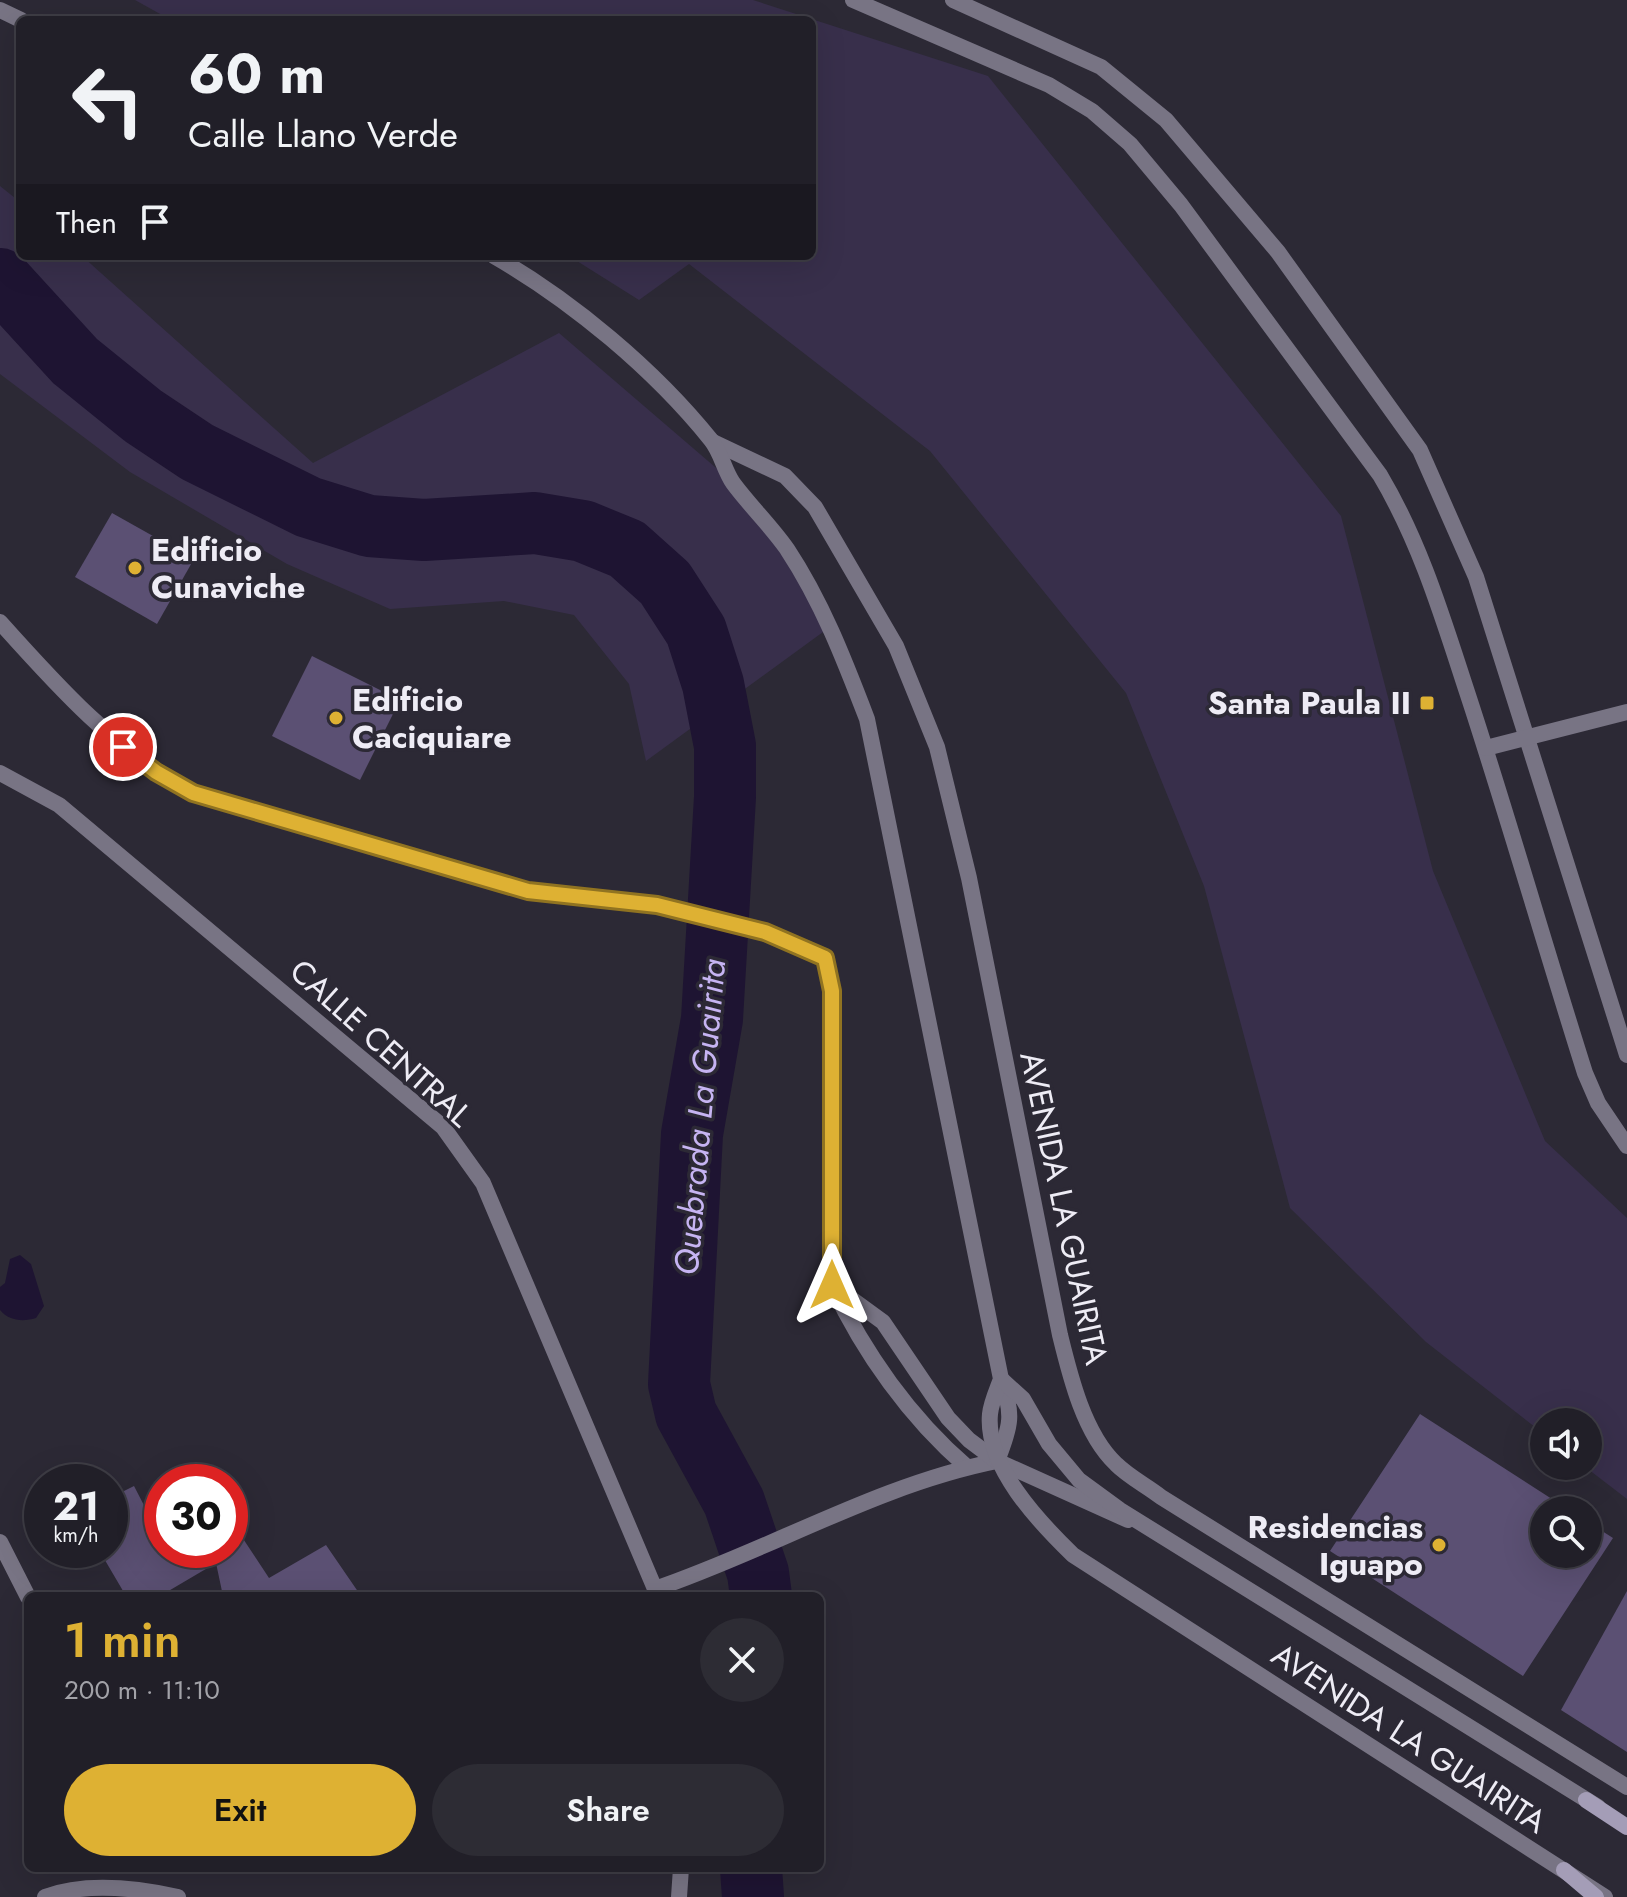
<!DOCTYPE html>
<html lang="en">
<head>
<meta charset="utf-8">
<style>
	:root { --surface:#211f28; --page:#2d2c34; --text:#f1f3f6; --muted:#a2a2a8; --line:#3e3d45; --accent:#deb133 }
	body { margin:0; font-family:Jost,sans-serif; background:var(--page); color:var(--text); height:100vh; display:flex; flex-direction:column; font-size:30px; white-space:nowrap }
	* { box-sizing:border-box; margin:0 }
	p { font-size:26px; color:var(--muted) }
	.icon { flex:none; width:44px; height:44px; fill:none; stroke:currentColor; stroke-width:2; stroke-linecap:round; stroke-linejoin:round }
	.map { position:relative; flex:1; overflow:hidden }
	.panel { position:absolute; left:24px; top:1592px; width:800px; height:280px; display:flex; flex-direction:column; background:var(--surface); border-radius:12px; box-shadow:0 8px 32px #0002,0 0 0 2px var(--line) }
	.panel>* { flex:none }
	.top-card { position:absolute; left:16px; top:16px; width:800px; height:244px; border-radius:12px; box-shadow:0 8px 32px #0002,0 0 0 2px var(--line); background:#211f28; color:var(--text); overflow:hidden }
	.fabs { position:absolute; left:1530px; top:1408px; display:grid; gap:16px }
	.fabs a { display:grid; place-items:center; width:72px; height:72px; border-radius:50%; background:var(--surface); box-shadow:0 8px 32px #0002,0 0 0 2px var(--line); font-size:40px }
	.speed { position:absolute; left:24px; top:1464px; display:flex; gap:16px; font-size:40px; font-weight:700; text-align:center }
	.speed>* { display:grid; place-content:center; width:104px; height:104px; border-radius:50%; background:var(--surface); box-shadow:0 8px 32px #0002,0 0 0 2px var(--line); line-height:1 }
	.speed small { font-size:20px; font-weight:400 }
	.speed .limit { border:12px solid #d22; background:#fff; color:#111 }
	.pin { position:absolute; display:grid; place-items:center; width:68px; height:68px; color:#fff; margin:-34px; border:4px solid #fff; border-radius:50%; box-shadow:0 2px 8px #0007 }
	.me { position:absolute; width:88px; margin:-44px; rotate:0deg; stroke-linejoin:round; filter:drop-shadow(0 0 6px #0008) }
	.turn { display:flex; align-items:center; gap:28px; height:168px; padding:0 40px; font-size:36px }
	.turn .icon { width:104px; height:104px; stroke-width:2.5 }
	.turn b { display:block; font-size:56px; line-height:68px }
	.then { display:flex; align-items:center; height:76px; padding:0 40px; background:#0003; gap:16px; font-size:30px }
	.round { display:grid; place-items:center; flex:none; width:84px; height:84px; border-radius:42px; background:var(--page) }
	.head { display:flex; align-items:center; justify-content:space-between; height:136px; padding:0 40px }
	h1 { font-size:48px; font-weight:600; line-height:60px; color:var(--accent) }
	.action { display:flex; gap:16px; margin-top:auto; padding:16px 40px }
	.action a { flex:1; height:92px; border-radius:48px; background:var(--accent); color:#111; font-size:32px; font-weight:600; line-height:92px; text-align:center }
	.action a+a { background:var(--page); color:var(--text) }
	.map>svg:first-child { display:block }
	.green { fill:#382f4b }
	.water { fill:#1e1432 }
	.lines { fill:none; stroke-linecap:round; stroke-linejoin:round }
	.river { stroke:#1e1432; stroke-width:62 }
	.building { fill:#5b5073 }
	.minor { stroke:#787484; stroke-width:16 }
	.tertiary { stroke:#787484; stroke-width:16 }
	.secondary { stroke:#a49db7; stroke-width:16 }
	.route-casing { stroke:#907321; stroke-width:20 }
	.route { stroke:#deb133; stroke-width:14 }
	.poi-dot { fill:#deb133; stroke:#2c2935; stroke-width:3 }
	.labels { text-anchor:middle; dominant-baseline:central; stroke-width:7; stroke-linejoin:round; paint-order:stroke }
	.poi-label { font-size:32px; font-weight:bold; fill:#eeecf5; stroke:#2c2935; text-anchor:start }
	.street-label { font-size:32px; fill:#eeecf5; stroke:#2c2935 }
	.water-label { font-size:34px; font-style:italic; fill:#c6b4f2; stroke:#2c2935 }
</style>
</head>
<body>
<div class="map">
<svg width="1627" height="1897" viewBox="0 0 1627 1897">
	<rect width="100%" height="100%" fill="#2c2935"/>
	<g class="green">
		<polygon points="135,0 753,0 988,76 1341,516 1433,871 1545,1141 1627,1218 1627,1499 1584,1466 1588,1466 1588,1422 1544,1422 1544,1434 1426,1342 1290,1208 1204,886 1126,693 930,451 689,264 639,300 569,256 812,256 812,20 171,20"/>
		<polygon points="0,186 20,202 20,256 82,256 313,463 559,333 722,473 834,624 646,761 629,684 574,615 504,601 390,609 287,564 130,472 0,374"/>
	</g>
	<path class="water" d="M20 1255 31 1264 44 1306 36 1318C23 1322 9 1321 0 1310V1287L5 1283 10 1259Z"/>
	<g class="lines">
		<g class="river">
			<polyline points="0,279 75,361 143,416 197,452 308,507 369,526 424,530 535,523 583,531 627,549 665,583 696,631 713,684 725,746 725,797 712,1019 692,1134 679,1384 686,1414 734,1502 758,1573 761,1596"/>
			<polyline points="751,1868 753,1897"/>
		</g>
	</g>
	<g class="building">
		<polygon points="112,513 194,559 157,624 75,577"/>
		<polygon points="312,656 400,700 360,780 272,736"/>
		<polygon points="1420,1414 1569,1510 1544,1510 1544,1554 1588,1554 1588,1522 1613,1538 1523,1676 1330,1551"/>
		<polygon points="134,1486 150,1517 162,1510 162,1550 230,1550 230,1519 269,1578 326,1545 361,1596 223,1596 216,1563 160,1596 126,1596 99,1550 110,1550 110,1498"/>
		<polygon points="1627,1591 1627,1752 1561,1710"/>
	</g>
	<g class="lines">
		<g class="minor">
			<path d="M853 0 1049 85 1092 111 1130 144 1181 205 1380 475C1421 544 1443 619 1468 695 1509 820 1545 947 1585 1073L1598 1103 1627 1146"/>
			<polyline points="953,0 1101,67 1166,120 1278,252 1420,450 1476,577 1627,1055"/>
			<path d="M713 442 785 476 815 507 896 646 937 747 969 878 1060 1335C1070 1376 1084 1434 1116 1464 1129 1477 1147 1486 1161 1497L1627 1787"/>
			<path d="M0 622C59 688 115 750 193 793L528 891 657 905 765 932 825 958 832 991V1285C864 1353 910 1418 967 1467"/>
			<polyline points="1486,748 1627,712"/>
			<path d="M0 773 59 805 443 1127 483 1183 655 1589C770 1550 877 1485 997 1461"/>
			<polyline points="835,1287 883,1322 948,1418 969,1440 997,1461 1128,1520"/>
			<path d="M997 1461C1011 1426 1014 1414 1001 1379"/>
			<polyline points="0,1542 28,1597"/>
			<path d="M45 1897C85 1882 137 1888 178 1897"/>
			<polyline points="679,1897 681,1868"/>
		</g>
		<g class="tertiary">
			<polyline points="0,10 21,20"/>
			<path d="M494 256C572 301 654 369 711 440 721 452 724 470 733 483 750 506 771 526 787 549 822 602 844 659 867 719L1001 1379C997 1390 991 1403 990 1414 985 1466 1039 1522 1073 1555L1605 1897"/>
			<polyline points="1001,1379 1023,1399 1049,1444 1079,1480 1120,1510 1598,1807"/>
		</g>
		<g class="secondary">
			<polyline points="1586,1800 1627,1827"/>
			<polyline points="1564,1870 1596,1897"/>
		</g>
	</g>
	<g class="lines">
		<g class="route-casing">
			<polyline id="route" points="123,747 156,772 193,793 528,891 657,905 765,932 825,958 832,991 832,1285"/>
		</g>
		<use href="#route" class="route"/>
	</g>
	<g class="poi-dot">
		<circle cx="135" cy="568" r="8"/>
		<rect x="1419" y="695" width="16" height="16" rx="4"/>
		<circle cx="336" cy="718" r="8"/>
		<circle cx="1439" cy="1545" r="8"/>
	</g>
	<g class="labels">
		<g class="poi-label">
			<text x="151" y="550">Edificio<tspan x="151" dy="37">Cunaviche</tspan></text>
			<text x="352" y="700">Edificio<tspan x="352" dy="37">Caciquiare</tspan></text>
			<text x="1411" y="703" text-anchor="end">Santa Paula II</text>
			<text x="1423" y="1527" text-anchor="end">Residencias<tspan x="1423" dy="37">Iguapo</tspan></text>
		</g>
		<g class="street-label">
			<text transform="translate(381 1043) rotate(42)">CALLE CENTRAL</text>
			<text transform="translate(1064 1208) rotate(78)">AVENIDA LA GUAIRITA</text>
			<text transform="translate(1409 1738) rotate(33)">AVENIDA LA GUAIRITA</text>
		</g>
		<g class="water-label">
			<text transform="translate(700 1117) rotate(-85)">Quebrada La Guairita</text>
		</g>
	</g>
</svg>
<div class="fabs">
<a><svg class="icon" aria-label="sound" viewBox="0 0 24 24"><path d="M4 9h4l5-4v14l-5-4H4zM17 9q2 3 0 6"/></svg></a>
<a><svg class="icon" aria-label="search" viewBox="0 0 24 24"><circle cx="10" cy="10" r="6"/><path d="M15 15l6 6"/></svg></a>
</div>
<div class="speed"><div>21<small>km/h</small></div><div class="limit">30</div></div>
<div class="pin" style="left:123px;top:747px;background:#d93025"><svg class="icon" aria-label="arrive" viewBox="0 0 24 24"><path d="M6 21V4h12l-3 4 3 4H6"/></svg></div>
<svg class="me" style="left:832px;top:1285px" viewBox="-20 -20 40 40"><path d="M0-17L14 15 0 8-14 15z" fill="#deb133" stroke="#fff" stroke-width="4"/></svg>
<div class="top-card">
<div class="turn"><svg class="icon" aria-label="left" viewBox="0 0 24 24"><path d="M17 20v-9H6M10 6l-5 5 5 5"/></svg><div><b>60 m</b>Calle Llano Verde</div></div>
<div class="then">Then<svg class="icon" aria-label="arrive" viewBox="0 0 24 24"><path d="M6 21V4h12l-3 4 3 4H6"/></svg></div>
</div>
<section class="panel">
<div class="head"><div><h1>1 min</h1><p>200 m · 11:10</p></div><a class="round"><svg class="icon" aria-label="close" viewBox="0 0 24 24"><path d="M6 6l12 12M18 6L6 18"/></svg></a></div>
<div class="action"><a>Exit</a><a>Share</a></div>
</section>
</div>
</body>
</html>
